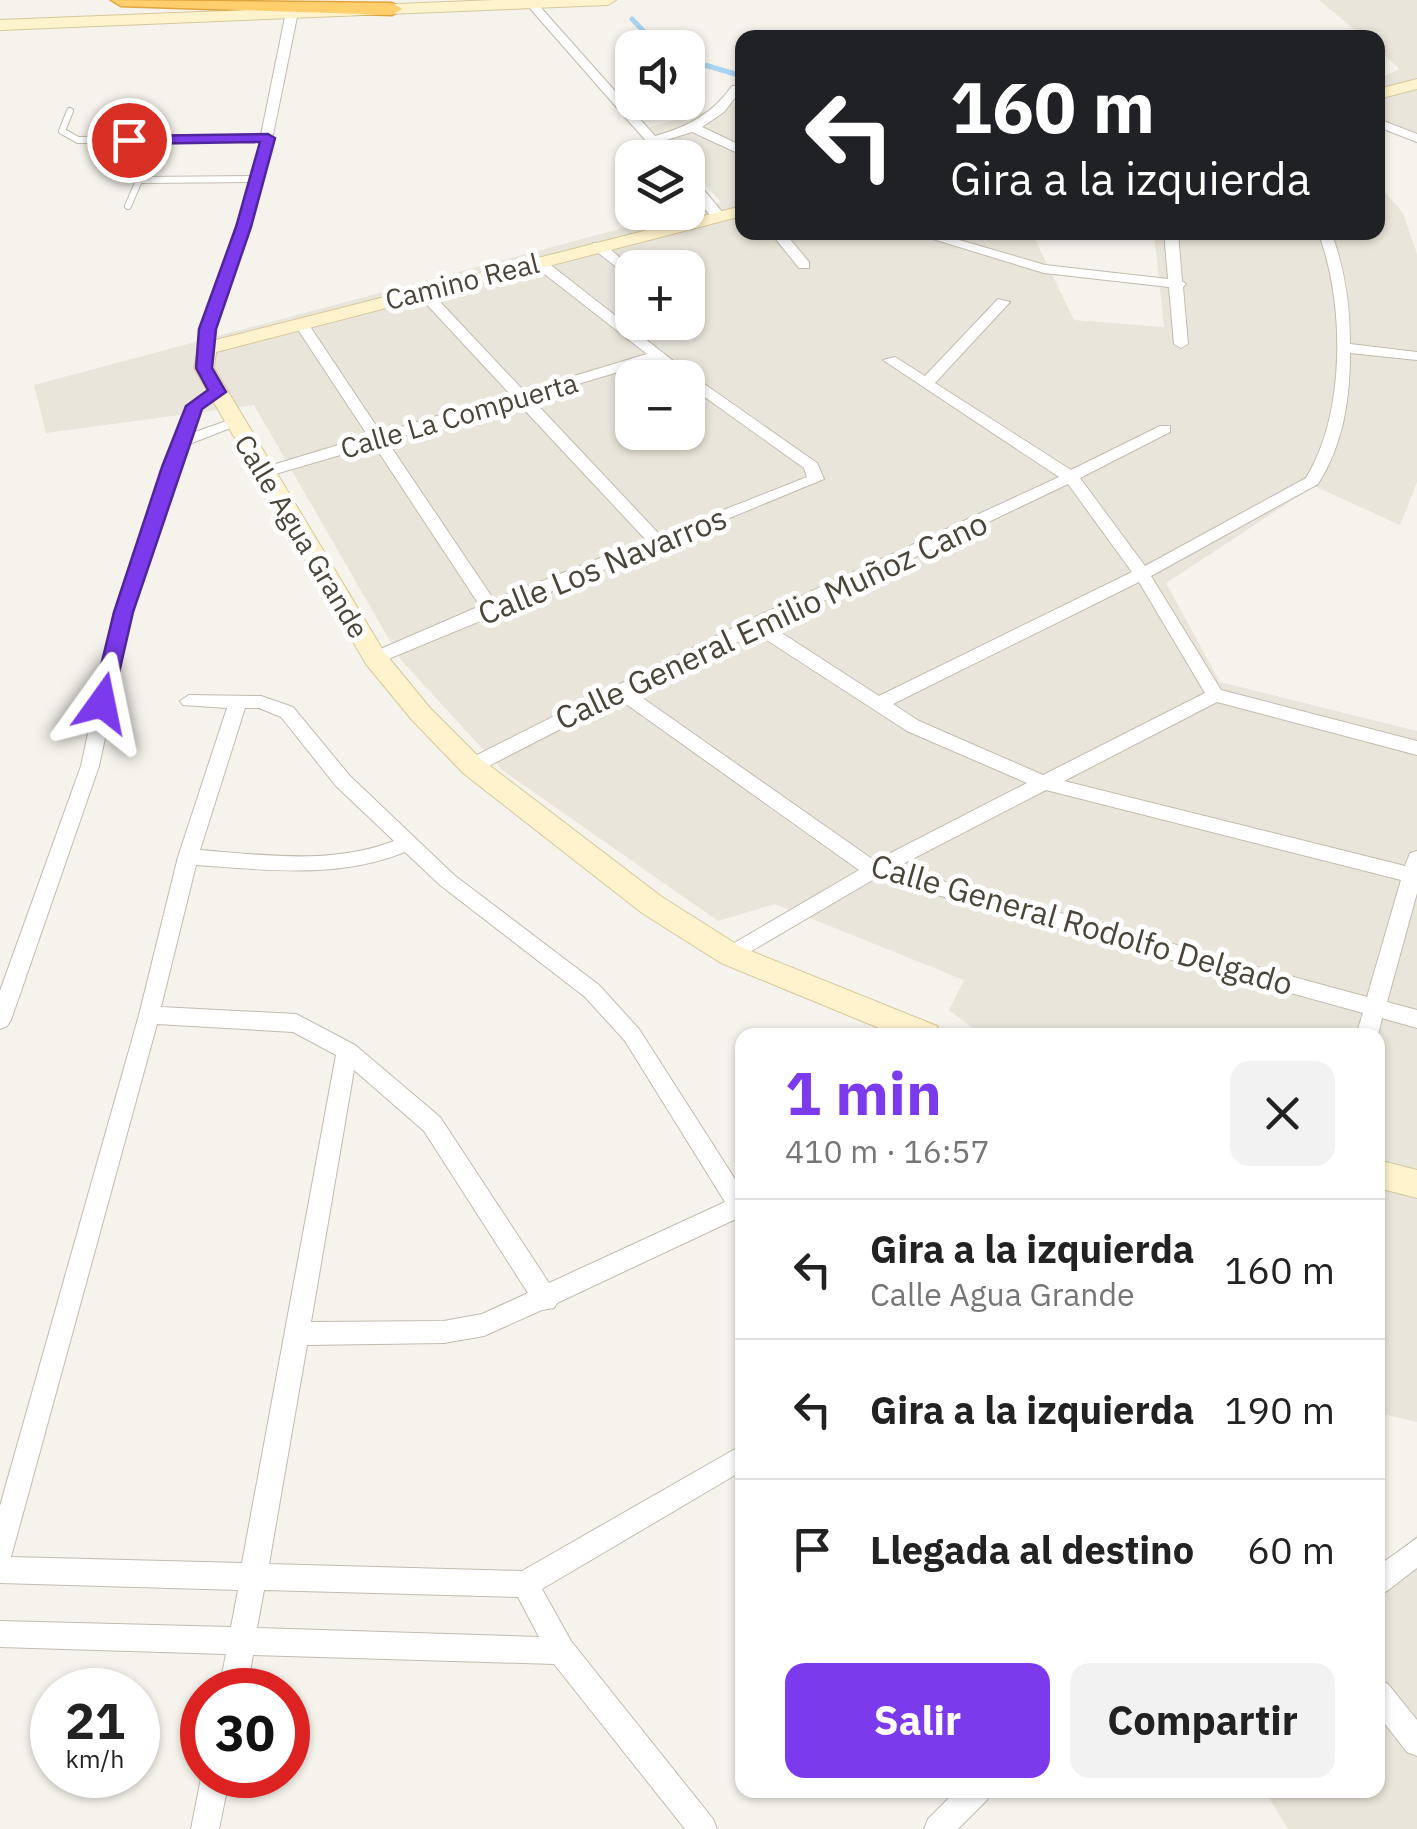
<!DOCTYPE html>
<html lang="es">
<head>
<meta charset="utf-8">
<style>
	:root { --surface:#fff; --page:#f2f2f2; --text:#222; --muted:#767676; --line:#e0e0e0; --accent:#7c3aed }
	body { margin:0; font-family:"IBM Plex Sans",sans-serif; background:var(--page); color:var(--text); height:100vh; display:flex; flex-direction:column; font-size:38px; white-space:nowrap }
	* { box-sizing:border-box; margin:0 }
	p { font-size:32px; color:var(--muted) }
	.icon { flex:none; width:55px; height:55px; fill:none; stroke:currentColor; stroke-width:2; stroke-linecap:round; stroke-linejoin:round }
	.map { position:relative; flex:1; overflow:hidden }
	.drawer { position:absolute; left:735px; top:1028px; width:650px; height:770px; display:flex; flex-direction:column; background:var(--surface); border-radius:20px; box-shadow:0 2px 8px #0004 }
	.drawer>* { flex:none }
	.guide { position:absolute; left:735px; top:30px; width:650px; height:210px; border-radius:20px; box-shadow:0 2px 8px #0004; background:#202124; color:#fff; overflow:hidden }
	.controls { position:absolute; left:615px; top:30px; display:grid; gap:20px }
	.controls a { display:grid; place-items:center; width:90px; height:90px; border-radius:20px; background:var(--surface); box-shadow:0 2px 8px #0004; font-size:50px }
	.speed { position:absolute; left:30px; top:1668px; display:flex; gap:20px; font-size:50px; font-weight:700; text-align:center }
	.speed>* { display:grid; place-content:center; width:130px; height:130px; border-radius:50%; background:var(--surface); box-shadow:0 2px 8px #0004; line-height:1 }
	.speed small { font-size:25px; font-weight:400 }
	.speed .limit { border:15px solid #d22; background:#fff; color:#111 }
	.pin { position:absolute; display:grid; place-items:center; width:85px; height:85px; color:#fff; margin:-42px; border:5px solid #fff; border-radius:50%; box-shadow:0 2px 10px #0007 }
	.me { position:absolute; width:110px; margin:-55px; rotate:12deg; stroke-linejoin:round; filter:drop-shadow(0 0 8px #0008) }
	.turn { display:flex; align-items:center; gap:35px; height:210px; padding:0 50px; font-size:45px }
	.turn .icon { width:130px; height:130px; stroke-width:2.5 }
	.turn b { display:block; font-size:70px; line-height:85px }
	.round { display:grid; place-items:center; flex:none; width:105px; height:105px; border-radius:20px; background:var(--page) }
	.overview { display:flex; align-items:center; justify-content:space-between; height:170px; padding:0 50px }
	h1 { font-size:60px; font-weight:700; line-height:75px; color:var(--accent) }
	.cta { display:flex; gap:20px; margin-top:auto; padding:20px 50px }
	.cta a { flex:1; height:115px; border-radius:20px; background:var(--accent); color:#fff; font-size:40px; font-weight:700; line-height:115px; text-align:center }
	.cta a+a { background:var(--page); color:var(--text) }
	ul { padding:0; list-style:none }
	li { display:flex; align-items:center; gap:30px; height:140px; padding:0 50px; border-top:2px solid var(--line) }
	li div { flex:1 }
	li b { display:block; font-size:38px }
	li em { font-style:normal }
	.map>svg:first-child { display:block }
	.residential { fill:#eae5da; fill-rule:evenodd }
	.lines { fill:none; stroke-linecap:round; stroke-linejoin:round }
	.stream { stroke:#a9d4f2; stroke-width:5 }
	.lane-casing { stroke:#c2bbae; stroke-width:8 }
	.street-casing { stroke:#c2bbae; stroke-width:2 }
	.secondary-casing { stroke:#d6c79b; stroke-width:2 }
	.highway-casing { stroke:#e0a43c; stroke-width:3 }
	.lane { stroke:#fff; stroke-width:6 }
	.street { fill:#fff; fill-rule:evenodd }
	.secondary { fill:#fff3cd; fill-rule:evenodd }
	.highway { fill:#ffcf6e; fill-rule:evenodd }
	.route { fill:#7c3aed; stroke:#51269a; stroke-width:2.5 }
	.labels { text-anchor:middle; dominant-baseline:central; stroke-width:10; stroke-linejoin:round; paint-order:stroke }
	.far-street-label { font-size:28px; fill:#4b4439; stroke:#fff }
	.street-label { font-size:32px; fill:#4b4439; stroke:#fff }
</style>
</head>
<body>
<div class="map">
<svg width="1417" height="1829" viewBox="0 0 1417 1829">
	<rect width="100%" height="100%" fill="#f6f3ec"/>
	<g class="residential">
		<polygon points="1319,0 1417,0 1417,144 1378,120 1378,79 1400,69 1378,50 1378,38 1363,37"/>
		<path d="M742 101V232L1032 233 1074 320 1164 327 1154 233 1378 232V184L1403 213 1417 254V482L1400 525 1314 486 1166 583 1220 682 1417 731V1422L1378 1413V1035H982L949 1010 964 980 775 904 718 921 502 770 401 660 254 405 46 433 34 385 721 202 688 167V158L677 157 647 128ZM632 268H688V322H632ZM632 378H688V432H632Z"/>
		<polygon points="1417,1535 1417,1829 1288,1829 1264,1790 1378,1790 1378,1568"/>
	</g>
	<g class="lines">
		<g class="stream">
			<polyline points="632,19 660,48"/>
			<polyline points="688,60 742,76"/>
		</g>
		<g class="lane-casing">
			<g id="lane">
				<polyline points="70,111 62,131 78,140 268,138"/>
				<polyline points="140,180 258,179"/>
				<polyline points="128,206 157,139"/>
			</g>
		</g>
		<g class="street-casing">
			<g id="street">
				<path d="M527 1H535L655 136C688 127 712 114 732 86H740L742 89 724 112 702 127 742 146V155L692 132 660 142 674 158H661L527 5Z"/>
				<polygon points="292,9 298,12 264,179 215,329 214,348 202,351 201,329 252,179 286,12"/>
				<polygon points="1378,119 1417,134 1417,142 1378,127"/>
				<polygon points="688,176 693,177 723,213 723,219 713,219 688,188"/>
				<polygon points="770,232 784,232 809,262 809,268 799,268"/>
				<polygon points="910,232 932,232 1045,265 1168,279 1164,232 1178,232 1182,281 1186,284 1183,287 1188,344 1181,348 1174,344 1169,287 1044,273"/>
				<path d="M1318 232H1331C1345 269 1350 305 1350 344L1417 352V360L1350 353C1350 400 1343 445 1318 484L1151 576 1221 690 1417 741V755L1217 702 1064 781 1405 866 1410 853 1417 851V893L1387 1002 1417 1010V1028L1382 1018 1378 1035H1356L1363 1013 876 878 731 963 724 961 721 955 724 949 859 870 619 699 479 771H465L463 766 465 761 608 689 611 685 620 684 749 620 1059 477 883 360 895 357 925 376 998 299 1010 302 935 383 1071 470 1160 426H1170V432L1080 478 1145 566 1306 478C1346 413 1345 302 1318 232ZM1068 484 1132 572 879 696 771 626ZM1139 582 1205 693 1043 775 919 721 893 704ZM756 633 907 731 1027 783 875 861 634 692ZM1046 790 1401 880 1367 997 895 868Z"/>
				<polygon points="593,243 603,243 632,268 632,279 593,249"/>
				<path d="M533 259H543L690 374 817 463 824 479 381 662H369L366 658 369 654 480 606 374 445 262 478 254 473 256 470 368 436 293 322 305 319 381 433 510 394 417 294V288H427L524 391 647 354 533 265ZM655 361 676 378H688V385L804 468 807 477 660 535 531 398ZM517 402 646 540 494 600 387 441Z"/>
				<polygon points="217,388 224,392 202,408 192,433 235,418 243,423 187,445 132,612 99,766 11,1020 7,1026 0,1029 0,991 81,766 114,612 163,467 187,406"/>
				<path d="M189 695 261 696 293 707 350 776 454 875 599 985 639 1029 742 1190V1219L738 1218 557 1303 554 1308 542 1310 484 1336 444 1343 307 1345 269 1564 522 1571 742 1445V1471L542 1589 571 1641 713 1819 717 1829H685L554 1664 253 1655 247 1690H219L226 1654 0 1647V1621L231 1627 238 1590 0 1583V1506L139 1015 178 857 227 708 183 705 180 701ZM245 708H259L281 717 336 786 394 841C332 865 264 855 200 850ZM405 852 440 885 585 997 625 1041 725 1202 549 1283 440 1117 355 1045 296 1014 161 1007 196 865C267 870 338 879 405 852ZM157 1024 293 1032 336 1055 242 1563 11 1557ZM354 1070 424 1131 528 1293 482 1314 444 1321 311 1322ZM264 1590 518 1597 539 1637 257 1628Z"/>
				<polygon points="1417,1538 1417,1568 1387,1591 1378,1595 1378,1566"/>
				<polygon points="1378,1680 1388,1684 1417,1720 1417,1756 1407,1752 1378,1715"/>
				<polygon points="202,1773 230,1775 219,1829 191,1829"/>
				<polygon points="957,1790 991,1790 987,1800 958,1829 924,1829 928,1819"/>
			</g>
		</g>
		<g class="secondary-casing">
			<g id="secondary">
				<polygon points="496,0 616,0 608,5 0,30 0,20"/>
				<polygon points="1417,79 1417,89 1378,99 1378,89"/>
				<polygon points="742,206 742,216 216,352 214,368 384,652 430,708 481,759 662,897 741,947 937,1026 942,1035 896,1035 721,963 642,913 463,773 412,720 366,664 194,368 200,344"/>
				<polygon points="1378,1160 1417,1170 1417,1198 1378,1188"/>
			</g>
		</g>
		<g class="highway-casing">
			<polygon id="highway" points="111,0 392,3 402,9 392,15 121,6"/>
		</g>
		<use href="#lane" class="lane"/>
		<use href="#street" class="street"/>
		<use href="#secondary" class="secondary"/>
		<use href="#highway" class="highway"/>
	</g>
	<polygon class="route" points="268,134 275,138 251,227 216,329 212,368 226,392 202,409 133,612 112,703 102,710 95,708 92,703 114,612 162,467 186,406 208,390 196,368 199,329 236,227 260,142 129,144 122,140 129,136"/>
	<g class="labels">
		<g class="far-street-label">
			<text transform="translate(462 281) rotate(-14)">Camino Real</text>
			<text transform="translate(459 415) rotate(-16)">Calle La Compuerta</text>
			<text transform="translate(302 536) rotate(59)">Calle Agua Grande</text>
		</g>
		<g class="street-label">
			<text transform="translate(602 565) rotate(-22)">Calle Los Navarros</text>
			<text transform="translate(771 620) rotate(-25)">Calle General Emilio Muñoz Cano</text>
			<text transform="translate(1082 924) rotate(16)">Calle General Rodolfo Delgado</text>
		</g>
	</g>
</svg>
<div class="controls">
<a><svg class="icon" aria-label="sound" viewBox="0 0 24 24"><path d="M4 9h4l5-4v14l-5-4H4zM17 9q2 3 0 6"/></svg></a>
<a><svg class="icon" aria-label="layers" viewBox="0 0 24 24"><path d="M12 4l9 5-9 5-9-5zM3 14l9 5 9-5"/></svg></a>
<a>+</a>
<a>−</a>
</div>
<div class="speed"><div>21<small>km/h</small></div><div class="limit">30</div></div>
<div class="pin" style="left:129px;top:140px;background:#d93025"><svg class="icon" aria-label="arrive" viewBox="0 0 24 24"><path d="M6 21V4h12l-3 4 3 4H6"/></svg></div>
<svg class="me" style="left:102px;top:703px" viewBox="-20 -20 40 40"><path d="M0-17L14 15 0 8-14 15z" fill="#7c3aed" stroke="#fff" stroke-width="4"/></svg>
<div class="guide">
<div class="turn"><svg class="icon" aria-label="left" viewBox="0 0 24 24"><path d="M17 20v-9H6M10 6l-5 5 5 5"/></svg><div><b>160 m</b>Gira a la izquierda</div></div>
</div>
<section class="drawer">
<div class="overview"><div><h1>1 min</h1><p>410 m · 16:57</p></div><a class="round"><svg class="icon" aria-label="close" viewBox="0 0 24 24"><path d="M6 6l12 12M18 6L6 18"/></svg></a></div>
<ul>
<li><svg class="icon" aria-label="left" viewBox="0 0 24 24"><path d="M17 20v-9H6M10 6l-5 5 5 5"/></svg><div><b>Gira a la izquierda</b><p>Calle Agua Grande</p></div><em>160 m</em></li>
<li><svg class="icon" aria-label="left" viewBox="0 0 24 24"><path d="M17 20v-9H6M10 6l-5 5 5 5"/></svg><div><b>Gira a la izquierda</b></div><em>190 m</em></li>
<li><svg class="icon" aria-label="arrive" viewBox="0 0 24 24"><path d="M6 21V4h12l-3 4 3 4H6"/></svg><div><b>Llegada al destino</b></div><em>60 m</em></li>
</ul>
<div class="cta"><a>Salir</a><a>Compartir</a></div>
</section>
</div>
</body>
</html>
